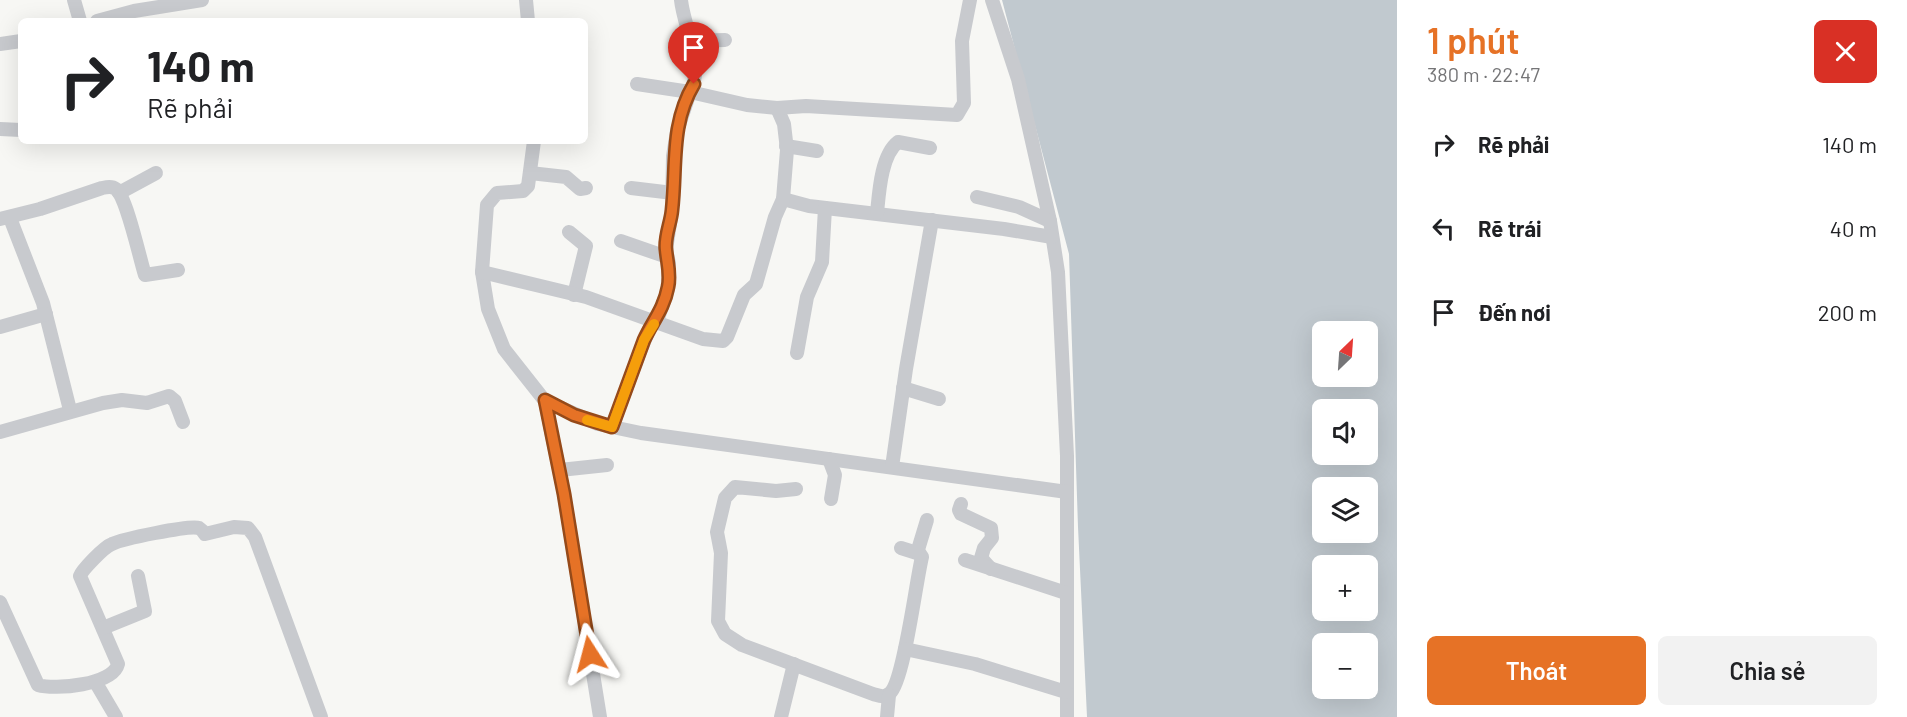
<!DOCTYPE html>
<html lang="vi">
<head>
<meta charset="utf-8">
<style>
	:root { --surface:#fff; --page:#f2f2f2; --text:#202124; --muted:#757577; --accent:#e67226 }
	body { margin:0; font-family:Barlow,sans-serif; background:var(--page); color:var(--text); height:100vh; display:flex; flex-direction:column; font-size:22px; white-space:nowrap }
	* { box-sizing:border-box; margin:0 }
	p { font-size:20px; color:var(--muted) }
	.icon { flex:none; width:33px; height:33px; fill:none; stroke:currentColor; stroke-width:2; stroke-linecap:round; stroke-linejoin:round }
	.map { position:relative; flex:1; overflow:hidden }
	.side { display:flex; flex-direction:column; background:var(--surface); width:510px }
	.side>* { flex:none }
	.guide { position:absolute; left:18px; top:18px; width:570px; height:126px; border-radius:9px; box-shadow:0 6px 24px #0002; background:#fff; color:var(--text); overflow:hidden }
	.needle { width:39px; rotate:25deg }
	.tools { position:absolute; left:1312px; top:321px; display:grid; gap:12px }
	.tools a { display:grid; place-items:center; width:66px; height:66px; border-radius:9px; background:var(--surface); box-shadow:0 6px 24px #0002; font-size:30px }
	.pin { position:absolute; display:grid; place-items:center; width:51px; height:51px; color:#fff; margin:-62px -26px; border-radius:50% 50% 50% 0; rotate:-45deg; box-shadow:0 0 6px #0007 }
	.pin .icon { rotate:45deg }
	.me { position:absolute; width:66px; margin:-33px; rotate:351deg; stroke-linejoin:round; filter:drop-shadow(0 0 4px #0008) }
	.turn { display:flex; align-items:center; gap:21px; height:126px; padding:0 30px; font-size:27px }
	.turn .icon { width:78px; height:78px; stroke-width:2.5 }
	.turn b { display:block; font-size:42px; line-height:51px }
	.round { display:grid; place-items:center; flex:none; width:63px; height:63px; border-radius:9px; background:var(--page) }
	.headline { display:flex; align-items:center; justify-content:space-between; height:102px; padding:0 30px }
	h1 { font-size:36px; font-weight:600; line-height:45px; color:var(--accent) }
	.button { display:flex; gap:12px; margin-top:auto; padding:12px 30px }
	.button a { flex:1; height:69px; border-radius:9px; background:var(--accent); color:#fff; font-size:24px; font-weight:600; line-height:69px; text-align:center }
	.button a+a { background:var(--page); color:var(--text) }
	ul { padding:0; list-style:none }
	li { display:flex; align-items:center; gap:18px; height:84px; padding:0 30px }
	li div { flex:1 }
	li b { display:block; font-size:22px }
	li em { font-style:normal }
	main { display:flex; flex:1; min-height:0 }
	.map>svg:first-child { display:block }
	.water { fill:#c1c9cf; fill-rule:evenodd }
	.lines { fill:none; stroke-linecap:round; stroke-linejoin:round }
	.minor { stroke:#c8cace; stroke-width:14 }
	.route-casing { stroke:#964a19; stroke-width:15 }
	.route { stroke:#e67226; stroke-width:10 }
	.slow { stroke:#f59e0b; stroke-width:10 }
</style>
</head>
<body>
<main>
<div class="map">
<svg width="1397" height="717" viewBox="0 0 1397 717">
	<rect width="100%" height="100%" fill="#f7f7f4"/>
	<path class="water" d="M1002 0H1397V717H1087L1078 527 1069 254ZM1323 332H1368V376H1323ZM1323 410H1368V454H1323ZM1323 488H1368V532H1323ZM1323 566H1368V610H1323ZM1323 644H1368V688H1323Z"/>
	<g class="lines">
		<g class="minor">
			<polyline points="74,0 80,21"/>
			<polyline points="526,0 528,21"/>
			<polyline points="992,0 1018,79 1050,221 1058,272 1067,456 1067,717"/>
			<polyline points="97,21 134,11 202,0"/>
			<polyline points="689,41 725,40"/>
			<polyline points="0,44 21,41"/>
			<path d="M637 84 690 92C705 64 684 29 681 0"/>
			<polyline points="0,129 21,130"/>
			<polyline points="534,141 528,186 523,191 497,193 487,205 482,272 488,309 504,349 545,401 598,424 641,433 1067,492"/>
			<polyline points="786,146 817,151"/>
			<polyline points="530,173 566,177 580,189 586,188"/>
			<polyline points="631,188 673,193"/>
			<polyline points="119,193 156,173"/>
			<polyline points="977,197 1019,207 1050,221"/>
			<polyline points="783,199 809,206 1004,229 1052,237"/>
			<path d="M877 213C879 193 881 155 898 142L930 148"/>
			<polyline points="10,218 43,303 70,410"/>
			<path d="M0 219 40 209 102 188C107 187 112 186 116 189 127 198 140 260 145 275L178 270"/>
			<polyline points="569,232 586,246 574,295"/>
			<polyline points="621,241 667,257"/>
			<polyline points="482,272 586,297 703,339 723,341 727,337 744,295 756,284 775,217 783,199 787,150 784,124 777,108"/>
			<polyline points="0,327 46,314"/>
			<polyline points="797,353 807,297 822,262 825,208"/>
			<polyline points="903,388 939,399"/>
			<polyline points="545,401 564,494 600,717"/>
			<polyline points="612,427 639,354 650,327 657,321 668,289 669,263 666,250 672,210 673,156 677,131 690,92 747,105 777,108 806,106 957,115 964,103 962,41 970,0"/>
			<polyline points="0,432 103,403 122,400 147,403 169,396 175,401 183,422"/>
			<polyline points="829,459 835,475 831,499"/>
			<polyline points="892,467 906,369 932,220"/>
			<polyline points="560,470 607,465"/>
			<path d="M796 489 776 491 735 487 725 498 717 532 721 553 718 621 725 634 742 645 873 694C880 696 885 698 890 693 904 681 916 581 922 557L920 554 901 548"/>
			<polyline points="961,504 959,510 961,514 991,528 992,538 984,548 981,558 991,569"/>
			<polyline points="917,553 927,520"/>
			<polyline points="965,560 1066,593"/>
			<path d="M0 602 38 685C55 690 113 685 118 664L80 576C82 570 104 547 112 544 122 539 189 525 199 528 202 530 203 531 205 534L234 527 248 528 255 537 321 717"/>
			<polyline points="103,628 145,611 138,576"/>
			<polyline points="905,649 975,664 1066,692"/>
			<polyline points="96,683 116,717"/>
			<polyline points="781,717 794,664"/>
			<polyline points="887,717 889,695"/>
		</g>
	</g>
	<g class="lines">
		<g class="route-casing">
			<path id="route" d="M590 654 564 494 545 400 574 415 612 427 644 340C652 322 664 309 668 287 671 274 667 262 666 250 664 237 671 223 672 210 677 166 670 124 694 84"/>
		</g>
		<use href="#route" class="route"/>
		<polyline class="slow" points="587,420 612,427 644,340 654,324"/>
	</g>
</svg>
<div class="tools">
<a><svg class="needle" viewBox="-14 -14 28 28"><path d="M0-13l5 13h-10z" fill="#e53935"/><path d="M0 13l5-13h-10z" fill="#757577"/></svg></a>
<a><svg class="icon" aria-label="sound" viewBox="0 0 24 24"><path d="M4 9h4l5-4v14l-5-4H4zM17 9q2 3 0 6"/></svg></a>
<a><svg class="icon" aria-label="layers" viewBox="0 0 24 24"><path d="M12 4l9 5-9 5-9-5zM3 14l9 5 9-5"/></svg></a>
<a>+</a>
<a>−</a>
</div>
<div class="pin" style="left:694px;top:84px;background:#d93025"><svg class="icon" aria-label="arrive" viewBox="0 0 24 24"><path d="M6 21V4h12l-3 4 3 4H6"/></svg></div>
<svg class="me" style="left:590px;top:654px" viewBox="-20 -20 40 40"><path d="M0-17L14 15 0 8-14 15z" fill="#e67226" stroke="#fff" stroke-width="4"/></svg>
<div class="guide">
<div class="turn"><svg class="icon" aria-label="right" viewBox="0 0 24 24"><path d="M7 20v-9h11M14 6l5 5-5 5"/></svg><div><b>140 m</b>Rẽ phải</div></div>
</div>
</div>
<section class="side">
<div class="headline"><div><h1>1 phút</h1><p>380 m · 22:47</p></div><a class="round" style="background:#d93025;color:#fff"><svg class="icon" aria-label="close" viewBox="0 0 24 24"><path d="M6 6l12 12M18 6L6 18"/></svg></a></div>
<ul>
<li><svg class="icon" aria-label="right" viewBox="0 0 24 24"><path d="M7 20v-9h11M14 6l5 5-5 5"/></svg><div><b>Rẽ phải</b></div><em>140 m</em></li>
<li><svg class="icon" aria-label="left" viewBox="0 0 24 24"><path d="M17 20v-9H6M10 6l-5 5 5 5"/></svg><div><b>Rẽ trái</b></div><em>40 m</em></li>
<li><svg class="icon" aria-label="arrive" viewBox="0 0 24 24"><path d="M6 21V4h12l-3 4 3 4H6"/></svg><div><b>Đến nơi</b></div><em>200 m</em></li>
</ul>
<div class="button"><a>Thoát</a><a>Chia sẻ</a></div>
</section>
</main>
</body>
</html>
